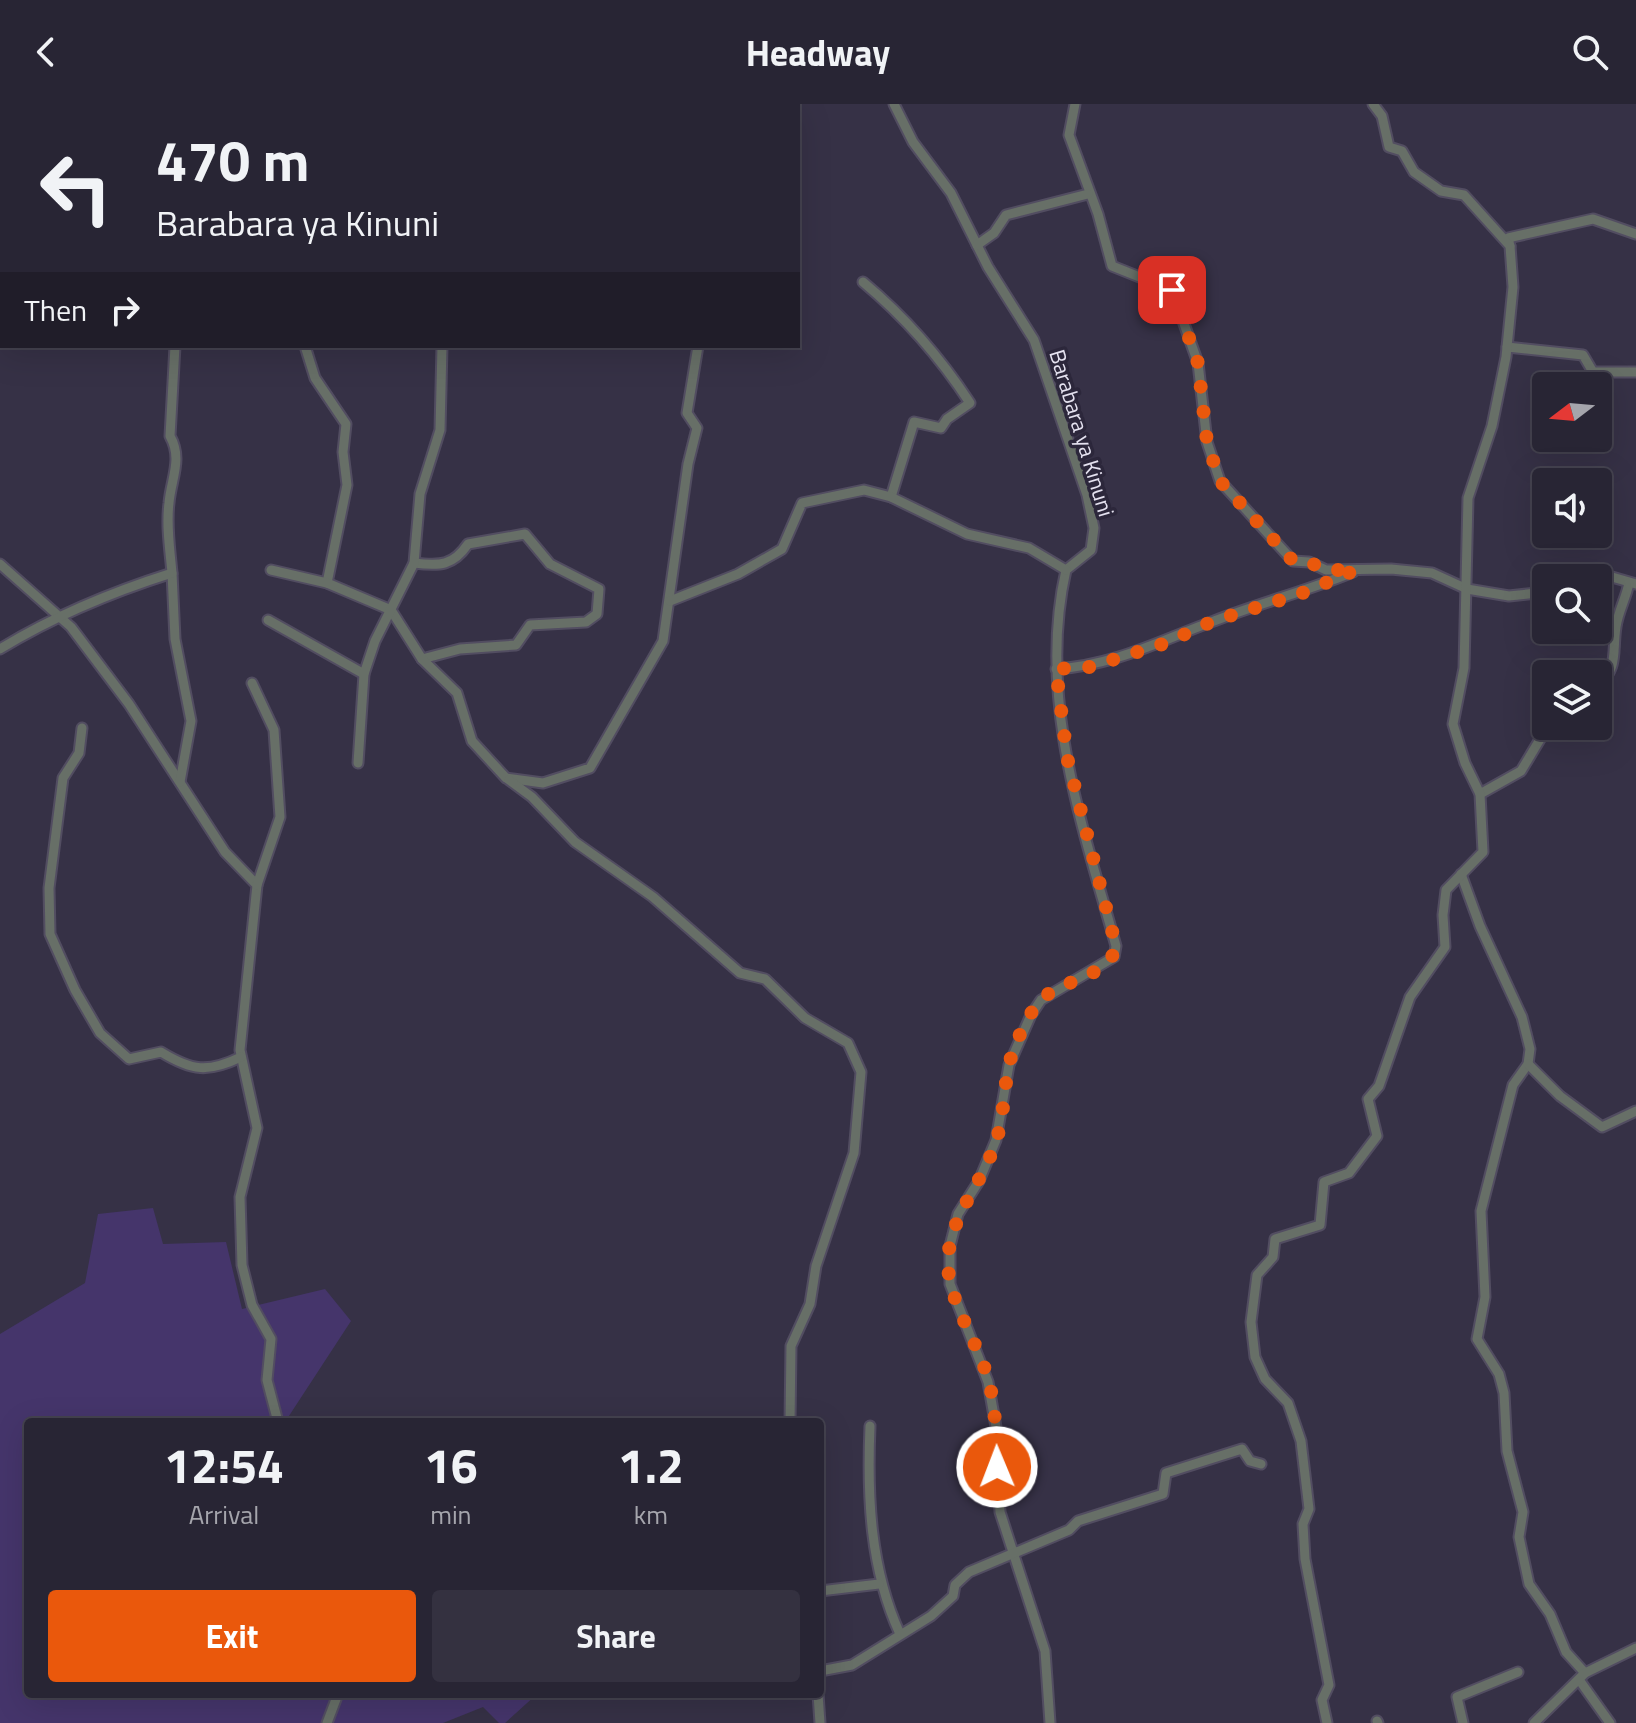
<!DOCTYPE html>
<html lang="en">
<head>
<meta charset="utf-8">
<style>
	:root { --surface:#282534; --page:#343140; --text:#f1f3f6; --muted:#a5a5ac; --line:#44424f; --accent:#ea580c }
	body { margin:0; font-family:"Titillium Web",sans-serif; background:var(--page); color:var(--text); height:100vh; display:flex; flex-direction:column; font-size:30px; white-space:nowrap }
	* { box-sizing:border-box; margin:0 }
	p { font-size:26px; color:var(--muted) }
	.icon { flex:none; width:44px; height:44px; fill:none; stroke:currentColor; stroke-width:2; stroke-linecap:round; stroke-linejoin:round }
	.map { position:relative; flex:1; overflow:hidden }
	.drawer { position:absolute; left:24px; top:1314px; width:800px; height:280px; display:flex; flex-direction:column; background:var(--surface); border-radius:8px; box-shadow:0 8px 32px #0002,0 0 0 2px var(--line) }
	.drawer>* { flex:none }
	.banner { position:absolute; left:0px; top:0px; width:800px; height:244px; box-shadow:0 8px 32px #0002,0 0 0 2px var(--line); background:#282534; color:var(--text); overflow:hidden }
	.needle { width:52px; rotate:254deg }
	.tools { position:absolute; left:1532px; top:268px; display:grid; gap:16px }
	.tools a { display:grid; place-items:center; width:80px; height:80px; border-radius:8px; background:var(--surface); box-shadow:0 8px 32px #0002,0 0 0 2px var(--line); font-size:40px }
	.pin { position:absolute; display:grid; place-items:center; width:68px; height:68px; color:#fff; margin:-34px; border-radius:16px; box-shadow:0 4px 12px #0006 }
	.me { position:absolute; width:88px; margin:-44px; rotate:359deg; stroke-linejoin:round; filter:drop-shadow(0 0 6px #0008) }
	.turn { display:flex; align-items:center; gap:28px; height:168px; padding:0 24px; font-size:36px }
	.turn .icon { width:104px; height:104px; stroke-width:2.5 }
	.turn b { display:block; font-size:56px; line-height:68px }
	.then { display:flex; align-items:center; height:76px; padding:0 24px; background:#0003; gap:16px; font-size:30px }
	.eta { display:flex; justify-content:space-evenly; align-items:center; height:136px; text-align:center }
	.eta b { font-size:48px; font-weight:700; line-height:56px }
	.primary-button { display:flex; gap:16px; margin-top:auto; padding:16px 24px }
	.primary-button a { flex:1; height:92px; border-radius:8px; background:var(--accent); color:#fff; font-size:32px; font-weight:700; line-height:92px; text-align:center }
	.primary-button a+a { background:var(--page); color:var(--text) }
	header { display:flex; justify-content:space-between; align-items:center; height:104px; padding:0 24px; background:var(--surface); font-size:36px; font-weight:700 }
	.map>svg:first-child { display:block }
	.green { fill:#45356b }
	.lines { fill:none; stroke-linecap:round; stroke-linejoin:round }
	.minor-casing { stroke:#524d61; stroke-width:13 }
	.minor { stroke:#676f67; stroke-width:9 }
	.route { stroke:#ea580c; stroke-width:14; stroke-dasharray:0 25.2 }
	.labels { text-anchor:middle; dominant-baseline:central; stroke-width:7; stroke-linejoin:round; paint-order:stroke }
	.street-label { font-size:22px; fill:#e5e2f0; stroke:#2c273b }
</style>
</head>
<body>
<header><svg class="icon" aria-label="back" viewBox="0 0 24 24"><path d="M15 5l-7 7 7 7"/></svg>Headway<svg class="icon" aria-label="search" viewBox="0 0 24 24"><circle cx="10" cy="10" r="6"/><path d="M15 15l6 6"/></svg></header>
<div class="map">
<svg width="1636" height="1619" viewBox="0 0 1636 1619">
	<rect width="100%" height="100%" fill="#363146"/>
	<polygon class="green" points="153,1104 163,1140 226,1138 242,1205 325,1185 351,1217 285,1318 28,1318 28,1590 537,1590 505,1619 499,1619 483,1603 443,1619 0,1619 0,1230 85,1179 98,1110"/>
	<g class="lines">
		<g class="minor-casing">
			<g id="minor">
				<polyline points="21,0 22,2"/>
				<polyline points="407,0 407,2"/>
				<polyline points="486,0 489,2"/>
				<polyline points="679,0 679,2"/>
				<path d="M894 0 913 38 951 89 988 163 1034 236 1087 391 1094 424 1091 446 1066 466C1037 593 1082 721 1116 842L1114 853 1041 896 1031 911 1009 961 996 1036 979 1077 958 1110 950 1142V1180L988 1278 996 1323 1000 1408 1045 1547 1050 1619"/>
				<polyline points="1075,0 1069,31 1098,110 1112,162 1172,186 1198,259 1207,338 1220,377 1293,457 1309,458 1326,466 1391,465 1432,469 1467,485 1509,492 1546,488"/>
				<polyline points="0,53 2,52"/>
				<polyline points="977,141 994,129 1006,111 1088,90"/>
				<polyline points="1510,142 1508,134 1593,115 1636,130"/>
				<path d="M863 178C905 213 940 253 970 299L947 315 941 324 914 318 891 393"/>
				<polyline points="305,242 315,274 346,320 343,348 347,381 327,479"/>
				<polyline points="1507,243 1583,251 1593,268 1636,268"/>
				<path d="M414 459C440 462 453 462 468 440L525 430 550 460 599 485 597 510 586 518 530 521 516 541 460 545 422 555"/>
				<polyline points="0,460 71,523 129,600 225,748 257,781 240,946 257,1024 240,1093 242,1161 252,1201 271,1235 267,1276 278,1318"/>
				<polyline points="271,466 327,479 391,506 422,555 457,589 472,637 506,674 543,679 590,664 663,537 688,360 697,324 687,309 698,242"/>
				<polyline points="172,469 175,535 191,617 180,678"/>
				<polyline points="1598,474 1612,473 1636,480"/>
				<polyline points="670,497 738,470 782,445 802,399 864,386 891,393 967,430 1029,444 1066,466"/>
				<polyline points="268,516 364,570"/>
				<path d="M0 545C54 512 112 488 172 469 170 446 166 422 169 399 171 375 183 355 170 332L175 242"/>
				<path d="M1056 565C1116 561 1159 537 1214 517 1260 499 1307 487 1353 468"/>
				<polyline points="252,579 274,626 280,713 257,781"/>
				<path d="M1598 582C1619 563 1612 548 1616 523 1618 508 1626 494 1629 479"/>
				<path d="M82 624 79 649 63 674 49 784 50 830 75 886 100 929 129 955 161 948C192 967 208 969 241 953"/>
				<polyline points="358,659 364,570 375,537 414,459 420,390 440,326 442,242"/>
				<polyline points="509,676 532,693 575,738 653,793 740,869 765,875 805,914 848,939 861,968 854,1049 816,1162 810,1200 791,1242 790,1318"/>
				<polyline points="1480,690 1521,667 1548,622"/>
				<polyline points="1461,770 1480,822 1522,913 1530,945 1528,960 1513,981 1481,1107 1485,1193 1477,1235 1499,1270 1504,1289 1507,1347 1523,1408 1519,1433 1529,1480 1550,1510 1566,1548 1585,1569"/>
				<polyline points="1528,960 1560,992 1602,1023 1636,1007"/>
				<path d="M870 1322C867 1392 870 1465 900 1530"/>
				<polyline points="820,1487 879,1480"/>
				<polyline points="820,1567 852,1561 931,1512 953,1492 955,1481 969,1468 1069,1426 1078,1417 1163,1390 1166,1369 1242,1345 1250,1357 1261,1360"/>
				<polyline points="1580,1577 1610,1619"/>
				<polyline points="818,1590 820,1619"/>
				<polyline points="1377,1617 1378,1619"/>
				<polyline points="327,1619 338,1590"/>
				<polyline points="1327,1619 1322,1596 1329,1581 1305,1455 1303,1420 1309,1405 1301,1337 1288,1299 1265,1275 1255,1253 1251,1218 1257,1171 1273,1153 1275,1135 1320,1121 1324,1078 1349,1069 1377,1032 1368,995 1379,982 1410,893 1445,843 1443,811 1446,786 1483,748 1480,690 1465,659 1453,620 1464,564 1468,394 1492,322 1506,253 1513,183 1510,142 1464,91 1441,87 1414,68 1402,47 1389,43 1382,12 1373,0"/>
				<polyline points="1463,1619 1457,1593 1518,1568"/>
				<polyline points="1534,1619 1585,1569 1636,1544"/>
			</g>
		</g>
		<use href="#minor" class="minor"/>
	</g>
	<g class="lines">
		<path class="route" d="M997 1363C996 1334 996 1306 989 1278 980 1245 960 1215 951 1182 936 1123 982 1086 997 1034 1006 1004 1003 969 1016 939 1022 926 1030 908 1040 897 1060 875 1110 874 1116 842L1067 653 1056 565 1090 563 1166 539 1213 517 1300 490 1356 466H1326L1309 458 1293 457 1220 377 1207 338 1198 259 1172 186"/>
	</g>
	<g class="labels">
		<g class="street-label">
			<text transform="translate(1082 329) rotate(73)">Barabara ya Kinuni</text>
		</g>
	</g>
</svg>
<div class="tools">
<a><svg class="needle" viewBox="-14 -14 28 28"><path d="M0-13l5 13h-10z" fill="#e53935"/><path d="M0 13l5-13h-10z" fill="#a5a5ac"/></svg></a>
<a><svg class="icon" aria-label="sound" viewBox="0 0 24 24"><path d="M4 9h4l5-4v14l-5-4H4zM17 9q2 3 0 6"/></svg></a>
<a><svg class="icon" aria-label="search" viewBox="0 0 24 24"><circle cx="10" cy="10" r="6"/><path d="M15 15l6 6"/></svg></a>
<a><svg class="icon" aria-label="layers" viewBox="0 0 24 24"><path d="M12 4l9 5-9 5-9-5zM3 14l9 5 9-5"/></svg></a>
</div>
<div class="pin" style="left:1172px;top:186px;background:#d93025"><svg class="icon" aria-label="arrive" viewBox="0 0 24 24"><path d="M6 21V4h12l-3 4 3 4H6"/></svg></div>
<svg class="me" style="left:997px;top:1363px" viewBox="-20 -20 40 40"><circle r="17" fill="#ea580c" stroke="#fff" stroke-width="3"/><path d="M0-11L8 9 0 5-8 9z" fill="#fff"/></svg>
<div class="banner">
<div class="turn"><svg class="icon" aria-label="left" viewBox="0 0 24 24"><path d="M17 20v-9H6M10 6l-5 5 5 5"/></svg><div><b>470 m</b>Barabara ya Kinuni</div></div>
<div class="then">Then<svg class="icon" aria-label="right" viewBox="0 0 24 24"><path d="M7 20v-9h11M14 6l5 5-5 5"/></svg></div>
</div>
<section class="drawer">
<div class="eta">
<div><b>12:54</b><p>Arrival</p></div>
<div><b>16</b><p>min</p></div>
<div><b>1.2</b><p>km</p></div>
</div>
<div class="primary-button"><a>Exit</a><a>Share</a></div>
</section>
</div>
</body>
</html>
